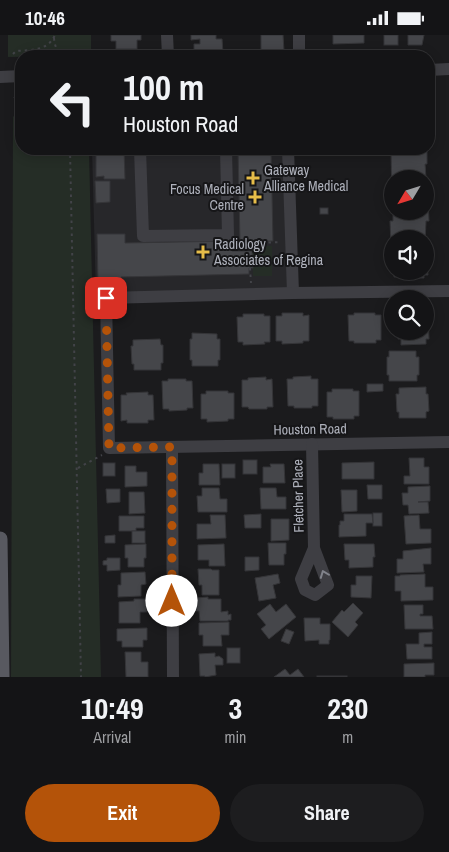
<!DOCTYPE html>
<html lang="en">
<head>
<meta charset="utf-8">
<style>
	:root { --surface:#141416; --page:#1d1d1f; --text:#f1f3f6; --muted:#9d9ea1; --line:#333335; --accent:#b45309 }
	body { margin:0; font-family:"Archivo Narrow",sans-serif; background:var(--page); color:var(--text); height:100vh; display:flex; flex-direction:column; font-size:19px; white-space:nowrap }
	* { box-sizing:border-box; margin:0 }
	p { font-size:16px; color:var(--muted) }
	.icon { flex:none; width:28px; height:28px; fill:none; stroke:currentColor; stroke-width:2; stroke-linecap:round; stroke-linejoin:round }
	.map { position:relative; height:642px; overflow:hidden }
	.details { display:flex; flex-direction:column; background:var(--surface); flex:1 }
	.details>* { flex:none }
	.guide { position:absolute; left:15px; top:15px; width:420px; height:105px; border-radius:20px; box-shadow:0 2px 12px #0003,0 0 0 1px var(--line); background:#141416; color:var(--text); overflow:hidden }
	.needle { width:32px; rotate:232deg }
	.buttons { position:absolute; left:384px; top:135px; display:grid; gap:10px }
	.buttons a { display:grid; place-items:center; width:50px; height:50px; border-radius:50%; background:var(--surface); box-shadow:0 2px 12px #0003,0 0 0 1px var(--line); font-size:25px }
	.pin { position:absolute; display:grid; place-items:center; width:42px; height:42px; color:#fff; margin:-21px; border-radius:10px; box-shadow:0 2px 8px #0006 }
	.me { position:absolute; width:55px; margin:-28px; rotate:0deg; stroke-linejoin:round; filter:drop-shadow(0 0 4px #0008) }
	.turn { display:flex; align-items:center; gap:18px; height:105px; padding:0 25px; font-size:22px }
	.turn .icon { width:65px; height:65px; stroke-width:2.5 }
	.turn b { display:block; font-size:35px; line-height:42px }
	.eta { display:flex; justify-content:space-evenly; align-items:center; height:85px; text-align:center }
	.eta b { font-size:30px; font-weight:700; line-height:35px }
	.button { display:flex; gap:10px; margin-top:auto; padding:10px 25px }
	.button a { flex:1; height:58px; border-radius:30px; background:var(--accent); color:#fff; font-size:20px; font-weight:700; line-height:58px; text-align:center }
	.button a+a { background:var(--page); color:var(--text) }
	.status { display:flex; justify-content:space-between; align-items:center; height:35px; padding:0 25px; background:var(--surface); direction:ltr }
	.status svg { height:14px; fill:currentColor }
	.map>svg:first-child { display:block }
	.built { fill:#27272a }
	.green { fill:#252d26 }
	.building { fill:#45464a; stroke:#353538; fill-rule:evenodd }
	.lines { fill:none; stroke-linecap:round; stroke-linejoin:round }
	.path { stroke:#424348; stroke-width:2; stroke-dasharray:2.5 4; stroke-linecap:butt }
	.minor { stroke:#3e3e43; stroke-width:12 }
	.major { stroke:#585960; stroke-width:15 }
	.oneway { stroke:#81838b }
	.route { stroke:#b45309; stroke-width:9; stroke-dasharray:0 16.2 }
	.poi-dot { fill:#e6bd49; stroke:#161618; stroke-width:2 }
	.labels { text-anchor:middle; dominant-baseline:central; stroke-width:4; stroke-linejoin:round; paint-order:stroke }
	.poi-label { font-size:14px; fill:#aeb1bb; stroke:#161618; text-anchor:start }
	.street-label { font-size:14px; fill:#aeb1bb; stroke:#161618 }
</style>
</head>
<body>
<div class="status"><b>10:46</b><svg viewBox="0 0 49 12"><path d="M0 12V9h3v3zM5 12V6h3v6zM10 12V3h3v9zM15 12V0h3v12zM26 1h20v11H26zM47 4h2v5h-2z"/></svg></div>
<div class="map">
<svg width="449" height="642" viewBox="0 0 449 642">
	<rect width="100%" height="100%" fill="#1b1b1d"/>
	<polygon class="built" points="92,114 289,114 292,257 96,261"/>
	<g class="green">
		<polygon points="8,0 91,0 91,21 8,22"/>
		<polygon points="21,73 21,114 89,114 101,642 11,642 13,82"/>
		<polygon points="252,211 272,211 272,241 253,241"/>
	</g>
	<g class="building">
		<polygon points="111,0 141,0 141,5 137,5 137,14 116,14 116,6 111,6"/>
		<polygon points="191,0 216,0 216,4 222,4 223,18 194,18 194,9 200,9 200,4 191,5"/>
		<polygon points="261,0 283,0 284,16 261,17"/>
		<polygon points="333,0 364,0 364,8 333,9"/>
		<rect x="384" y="0" width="14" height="10"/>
		<polygon points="408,0 424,0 422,10 408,10"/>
		<polygon points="96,114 124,114 125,144 104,144 104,141 96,142"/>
		<polygon points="238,114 271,114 273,206 240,207"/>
		<path d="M391 114H424V116L427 115V129H425L426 143H427L429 186H426L425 208 428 240H424V243H408V241L394 242V236H392L390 186H393V176H425V144H392V171ZM392 204H425V236H392Z"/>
		<polygon points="95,146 110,146 110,167 96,168"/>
		<rect x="320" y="173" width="8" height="6"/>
		<polygon points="97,199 125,199 125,208 232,206 232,216 252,216 253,233 249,233 249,239 121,242 122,252 102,252 102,249 98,249"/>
		<polygon points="90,262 97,263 97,271 90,270"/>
		<polygon points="425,277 425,283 428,282 429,304 426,304 426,309 401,310 401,304 398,304 398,296 425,296"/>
		<polygon points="282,278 303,278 303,281 309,280 309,306 303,306 303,308 282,309 282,306 276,306 276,281 282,281"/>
		<polygon points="354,278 375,278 375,280 381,280 381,305 376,305 376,308 354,308 354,306 349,306 348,280 354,280"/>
		<polygon points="243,279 264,279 264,281 270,281 270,307 264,307 265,309 243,310 243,307 238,307 237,282 243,282"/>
		<polygon points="192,298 217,299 217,304 220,304 220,325 218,325 218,331 192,331 192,325 190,325 190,304 192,304"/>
		<polygon points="160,304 161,310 163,310 163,328 161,328 161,335 134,335 134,329 132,329 131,311 133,311 133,305"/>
		<polygon points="389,316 416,316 416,322 419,322 419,340 417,340 417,346 389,346 389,340 387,340 387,322 389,322"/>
		<polygon points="311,341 311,344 318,344 318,371 312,371 312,373 294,373 294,371 288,371 287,344 293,344 293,342"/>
		<polygon points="266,342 266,345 272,344 273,372 267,372 267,374 249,374 248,372 242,372 242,345 248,345 248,343"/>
		<polygon points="168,344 186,344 186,346 192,346 193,373 187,373 187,375 169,376 169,374 163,374 162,346 168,346"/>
		<polygon points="367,349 383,349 383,356 367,357"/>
		<polygon points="426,352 426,359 428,359 429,376 426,377 426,383 399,383 399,377 397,377 396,359 399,359 399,353"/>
		<polygon points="332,354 353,354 353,356 359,356 359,381 354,381 354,384 333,384 333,382 327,382 327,357 332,357"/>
		<polygon points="206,356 228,356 228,358 234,358 234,384 228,384 228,386 207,387 207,384 201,384 201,359 206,359"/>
		<polygon points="148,357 148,360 153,360 154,385 148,385 148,388 127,388 127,385 121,386 121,360 127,360 126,358"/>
		<polygon points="409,423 424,423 424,432 429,432 429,449 404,449 404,441 410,441"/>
		<rect x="243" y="425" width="14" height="14"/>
		<polygon points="374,427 374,444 342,444 342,428"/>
		<rect x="103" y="428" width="12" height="13"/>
		<polygon points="203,429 219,429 220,450 199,450 199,438 203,438"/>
		<rect x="222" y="429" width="13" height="14"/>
		<polygon points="270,429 284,429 285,448 263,448 263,432 271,432"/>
		<polygon points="125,431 136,431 136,437 147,437 147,451 125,452"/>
		<polygon points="367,450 382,450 382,464 368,464"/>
		<polygon points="430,451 430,466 418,467 428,467 429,478 409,479 408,470 403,470 402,458 408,458 408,452"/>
		<polygon points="202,453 219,453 220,464 227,464 227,477 198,477 197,461 202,461"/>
		<polygon points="260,453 276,453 277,462 286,462 286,474 261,474"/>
		<polygon points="106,454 120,454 120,467 107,468"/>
		<polygon points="341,455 357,455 357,476 342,477"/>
		<polygon points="129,457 144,457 145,478 129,479"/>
		<rect x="373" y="478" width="9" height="13"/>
		<polygon points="261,479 261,493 245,493 244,480"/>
		<polygon points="344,479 372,479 373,488 366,488 366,501 339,502 339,490 340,490 340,486 344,486"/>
		<polygon points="210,480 225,480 226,503 197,504 197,489 211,489"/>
		<polygon points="419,480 420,494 431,494 431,508 406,509 404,481"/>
		<polygon points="119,481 144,481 144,493 136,493 136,496 119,496"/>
		<polygon points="271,484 289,484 289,505 271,506"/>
		<rect x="132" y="496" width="13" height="12"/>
		<polygon points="115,500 115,508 105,508 105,501"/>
		<polygon points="268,508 286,508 286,519 284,519 284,530 269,530"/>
		<polygon points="146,509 146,523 144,523 144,532 128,532 128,523 125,523 125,510"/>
		<polygon points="224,509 225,531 209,531 209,525 198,525 198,510"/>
		<polygon points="344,509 374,509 375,522 373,522 373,532 349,533 349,525 345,525"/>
		<polygon points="431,513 431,529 423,529 424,537 397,538 397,524 403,524 403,516"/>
		<polygon points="245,522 259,522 259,535 245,536"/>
		<polygon points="107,523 120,523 120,535 107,536 107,530 103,530 103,526 107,525"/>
		<polygon points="198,534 211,534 212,535 219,535 219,560 202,560 202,550 199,550"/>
		<polygon points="145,537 146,549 141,550 141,561 118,562 118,550 121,550 121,538"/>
		<polygon points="278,539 280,548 273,550 276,563 259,566 255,543"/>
		<polygon points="425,539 425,552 433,552 433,565 401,566 401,556 395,556 395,541 400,541 400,540"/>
		<polygon points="356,541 372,541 371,563 351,562 351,550 356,550"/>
		<polygon points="208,562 208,564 221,564 221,577 228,576 228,580 231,579 231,585 228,585 228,586 200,586 199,576 196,576 195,563"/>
		<polygon points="134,564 147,564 147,577 140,577 140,588 119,588 119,567 134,566"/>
		<polygon points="353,568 363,578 355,587 358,590 348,602 332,587 342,575 344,577"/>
		<polygon points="270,569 276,577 286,569 296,582 269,604 261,594 266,590 257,579"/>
		<polygon points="404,570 423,570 423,579 420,579 420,581 432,581 433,594 405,594"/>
		<polygon points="304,583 320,583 320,589 330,589 330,605 329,605 329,609 319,609 319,605 305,606"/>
		<polygon points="229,587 229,600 221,600 222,611 203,611 203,600 199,600 199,588"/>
		<polygon points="147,593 147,605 143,605 143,612 122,612 122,606 117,606 117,594"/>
		<polygon points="286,594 294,597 289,609 281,606"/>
		<polygon points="432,597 432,609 424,609 424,612 432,612 432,624 407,624 406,609 419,609 419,598"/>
		<rect x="227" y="613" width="13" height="15"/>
		<polygon points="125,617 141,617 141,627 148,627 148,642 126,642"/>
		<polygon points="215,618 215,622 219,621 223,624 223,630 215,630 216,640 205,642 205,641 200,641 199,619"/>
		<polygon points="434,628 434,640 425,640 425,642 404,642 404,629"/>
		<polygon points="285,634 290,640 298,634 304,642 274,642"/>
		<rect x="317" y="641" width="30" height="1"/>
	</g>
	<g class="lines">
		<g class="path">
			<path d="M54 3C55 13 57 16 65 21"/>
			<path d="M13 19 16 16C31 15 48 16 55 0"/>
			<polyline points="14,62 21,67"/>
			<polyline points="429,99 436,92"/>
			<polyline points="70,114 81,642"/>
			<polyline points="250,208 250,216"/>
			<polyline points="236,209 281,207"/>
			<polyline points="250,233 251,248"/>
			<polyline points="78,433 102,420"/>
		</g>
		<g class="minor">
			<polyline points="167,0 168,21"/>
			<polyline points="299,21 299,0"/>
			<polyline points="429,35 449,34"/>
			<polyline points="0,42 21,41"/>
			<polyline points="140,114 143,201 228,200 226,114"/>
			<polyline points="288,114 293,258"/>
			<polyline points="449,256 293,258 106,263 109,413 449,407"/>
			<polyline points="312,409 314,513 328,550 315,560 305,555 301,544 314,513"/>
			<polyline points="172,412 173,642"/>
		</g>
		<polyline class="major" points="0,504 2,642"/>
	</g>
	<defs><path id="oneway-chevron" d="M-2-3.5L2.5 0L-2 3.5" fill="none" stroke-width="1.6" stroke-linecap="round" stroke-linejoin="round" transform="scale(1.25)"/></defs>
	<use class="oneway" href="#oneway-chevron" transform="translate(324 539) rotate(-111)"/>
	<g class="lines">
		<polyline class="route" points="106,263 109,413 172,412 172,566"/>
	</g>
	<g class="poi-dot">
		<path d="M250.5 135.5h5v5h5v5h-5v5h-5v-5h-5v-5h5z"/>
		<path d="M252.5 154.5h5v5h5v5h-5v5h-5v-5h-5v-5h5z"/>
		<path d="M200.5 209.5h5v5h5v5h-5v5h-5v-5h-5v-5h5z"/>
	</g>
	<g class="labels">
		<g class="poi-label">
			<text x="264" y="135">Gateway<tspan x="264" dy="16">Alliance Medical</tspan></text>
			<text x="244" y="154" text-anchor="end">Focus Medical<tspan x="244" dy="16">Centre</tspan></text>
			<text x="214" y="209">Radiology<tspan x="214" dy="16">Associates of Regina</tspan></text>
		</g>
		<g class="street-label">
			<text transform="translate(310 394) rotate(-1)">Houston Road</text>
			<text transform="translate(298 461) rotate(-91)">Fletcher Place</text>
		</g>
	</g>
</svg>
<div class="buttons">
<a><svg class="needle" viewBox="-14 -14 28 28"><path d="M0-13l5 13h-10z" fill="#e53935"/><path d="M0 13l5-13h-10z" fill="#9d9ea1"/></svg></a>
<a><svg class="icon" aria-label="sound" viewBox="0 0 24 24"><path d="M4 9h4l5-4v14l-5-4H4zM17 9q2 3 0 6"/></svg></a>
<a><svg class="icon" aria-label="search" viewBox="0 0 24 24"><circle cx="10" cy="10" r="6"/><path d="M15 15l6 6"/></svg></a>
</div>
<div class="pin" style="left:106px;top:263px;background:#d93025"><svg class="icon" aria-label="arrive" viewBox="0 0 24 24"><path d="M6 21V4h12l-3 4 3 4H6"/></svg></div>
<svg class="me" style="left:172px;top:566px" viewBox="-20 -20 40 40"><circle r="19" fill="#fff"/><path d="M0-13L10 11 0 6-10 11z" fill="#b45309"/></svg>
<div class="guide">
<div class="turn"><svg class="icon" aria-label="left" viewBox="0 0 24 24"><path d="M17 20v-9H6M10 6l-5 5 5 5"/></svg><div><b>100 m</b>Houston Road</div></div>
</div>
</div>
<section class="details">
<div class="eta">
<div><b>10:49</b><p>Arrival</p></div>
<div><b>3</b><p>min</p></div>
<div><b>230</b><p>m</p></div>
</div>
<div class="button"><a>Exit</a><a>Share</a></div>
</section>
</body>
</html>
